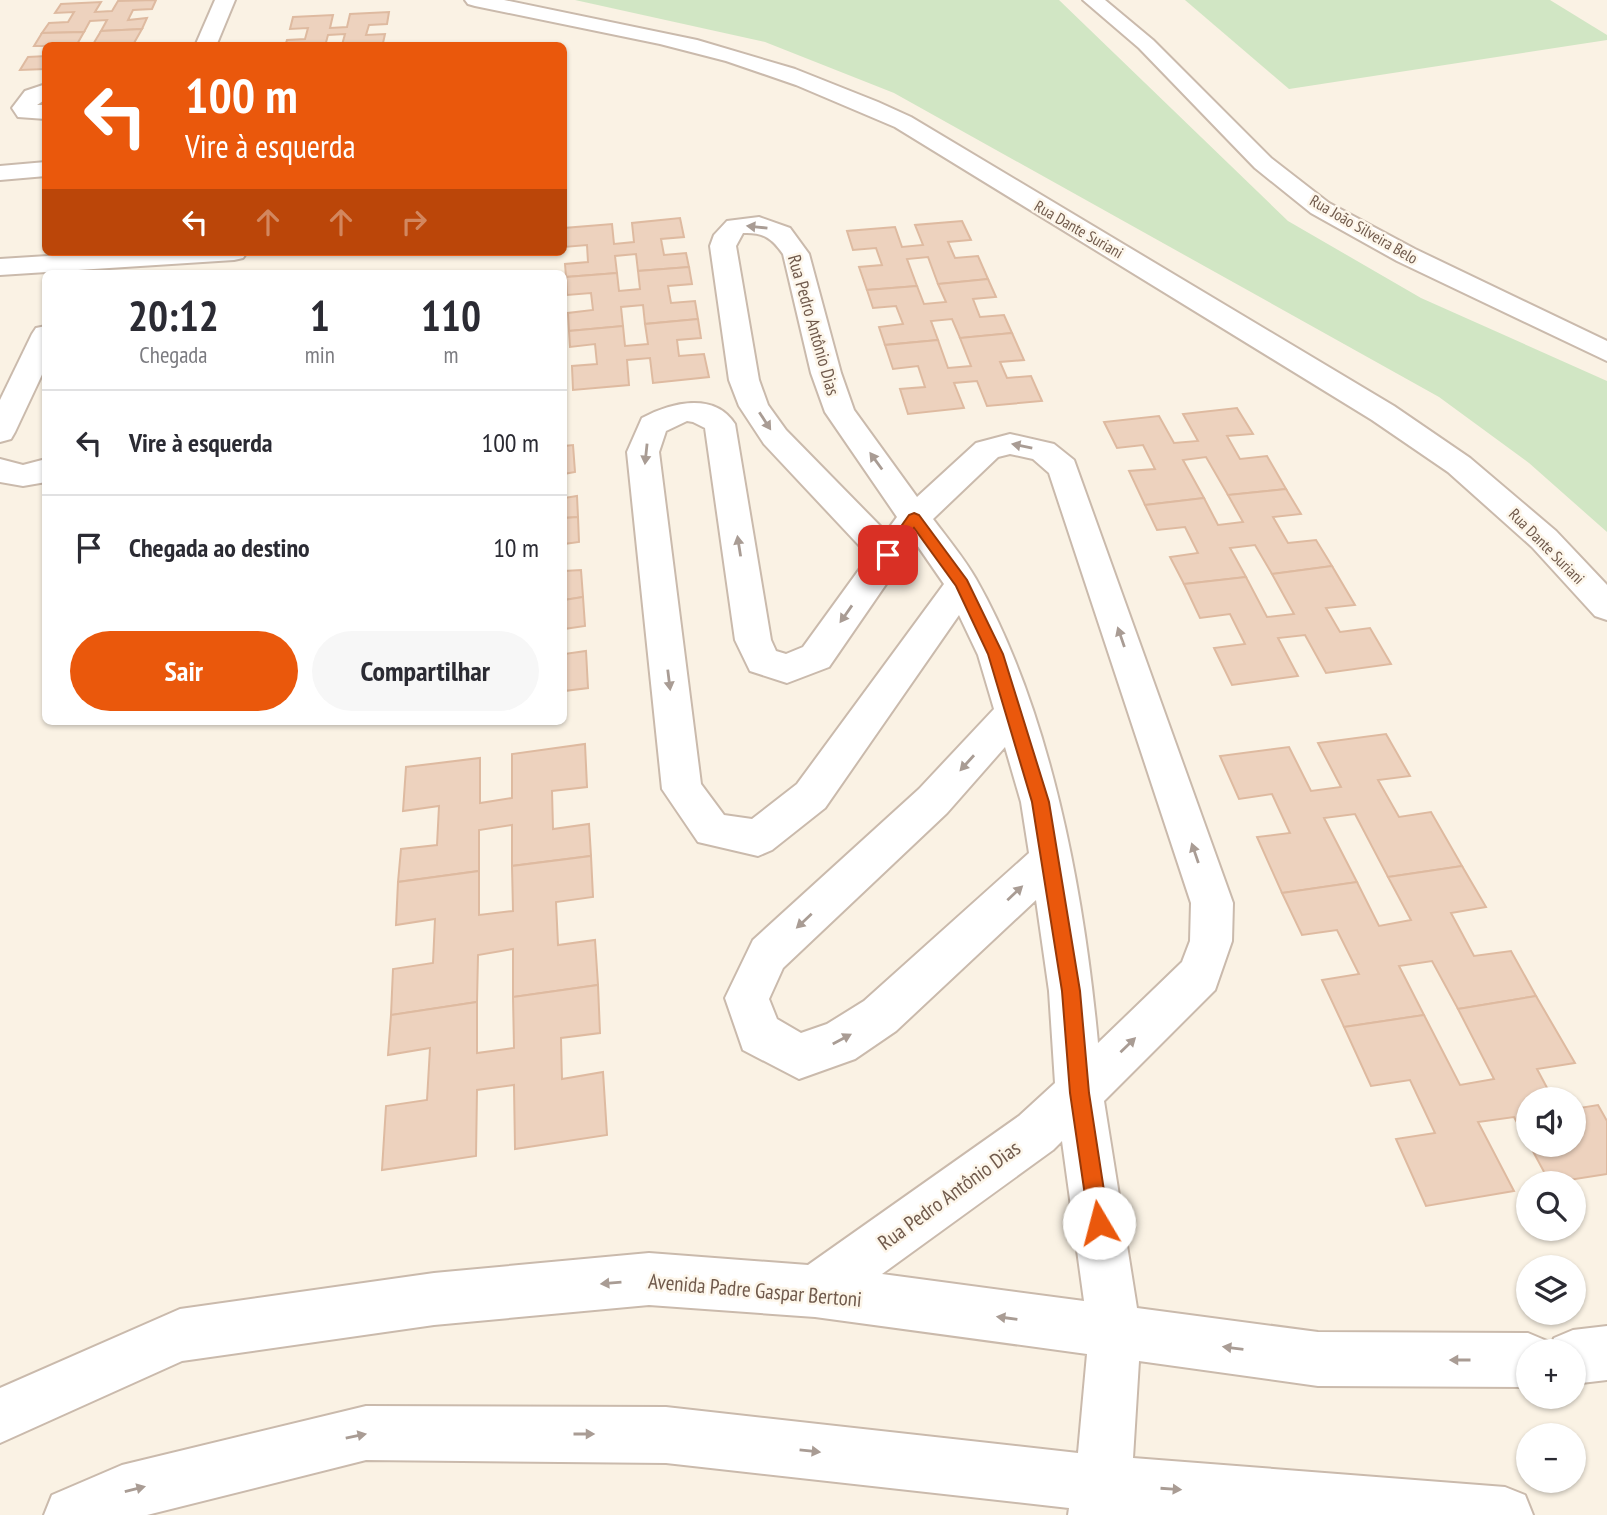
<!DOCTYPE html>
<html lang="pt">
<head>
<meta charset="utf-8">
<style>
	:root { --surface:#fff; --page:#f7f7f7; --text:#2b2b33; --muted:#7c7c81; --line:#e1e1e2; --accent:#ea580c }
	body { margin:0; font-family:"PT Sans Narrow",sans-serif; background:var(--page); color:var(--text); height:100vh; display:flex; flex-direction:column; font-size:26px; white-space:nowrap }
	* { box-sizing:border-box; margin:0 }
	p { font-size:23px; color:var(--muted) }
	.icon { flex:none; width:38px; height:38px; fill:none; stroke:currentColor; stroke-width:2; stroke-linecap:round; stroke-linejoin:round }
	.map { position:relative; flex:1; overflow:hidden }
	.details { position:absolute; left:42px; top:270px; width:525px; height:455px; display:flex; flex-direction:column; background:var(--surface); border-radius:10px; box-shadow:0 2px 5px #0004 }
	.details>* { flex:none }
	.banner { position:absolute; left:42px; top:42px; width:525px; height:214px; border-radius:10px; box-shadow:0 2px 5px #0004; background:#ea580c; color:#fff; overflow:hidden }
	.controls { position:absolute; left:1516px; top:1087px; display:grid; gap:14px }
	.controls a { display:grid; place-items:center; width:70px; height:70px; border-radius:50%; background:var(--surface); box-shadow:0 2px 5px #0004; font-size:35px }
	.pin { position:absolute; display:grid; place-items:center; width:60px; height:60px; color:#fff; margin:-30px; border-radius:14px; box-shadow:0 4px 10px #0006 }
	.me { position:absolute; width:77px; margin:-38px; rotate:352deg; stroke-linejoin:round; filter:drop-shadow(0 0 5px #0008) }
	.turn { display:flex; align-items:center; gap:24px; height:147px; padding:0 28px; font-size:32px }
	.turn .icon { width:91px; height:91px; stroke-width:2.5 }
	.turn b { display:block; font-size:49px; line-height:60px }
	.lanes { display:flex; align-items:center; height:66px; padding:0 28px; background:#0003; justify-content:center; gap:35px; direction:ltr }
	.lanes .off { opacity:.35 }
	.eta { display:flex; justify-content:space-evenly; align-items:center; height:119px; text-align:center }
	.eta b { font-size:42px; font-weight:700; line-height:49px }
	.cta { display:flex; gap:14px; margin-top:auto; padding:14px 28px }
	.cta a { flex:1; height:80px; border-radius:42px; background:var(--accent); color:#fff; font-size:28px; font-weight:700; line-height:80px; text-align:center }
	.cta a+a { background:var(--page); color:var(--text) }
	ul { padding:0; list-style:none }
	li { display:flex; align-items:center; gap:21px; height:105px; padding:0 28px; border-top:2px solid var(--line) }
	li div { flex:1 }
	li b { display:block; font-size:26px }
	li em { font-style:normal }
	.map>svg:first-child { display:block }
	.green { fill:#d1e6c4 }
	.building { fill:#edd2be; stroke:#debaa0; stroke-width:2 }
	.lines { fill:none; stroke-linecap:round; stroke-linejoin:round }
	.minor-casing { stroke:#cabaac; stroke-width:4 }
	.minor { fill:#fff; fill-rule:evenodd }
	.oneway { fill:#a99c94 }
	.route { fill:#ea580c; stroke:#983908; stroke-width:2 }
	.labels { text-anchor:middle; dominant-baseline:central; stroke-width:5; stroke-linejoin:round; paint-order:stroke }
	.far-street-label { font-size:16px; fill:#705a4c; stroke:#fdf6ea }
	.street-label { font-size:18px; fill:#705a4c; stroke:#fdf6ea }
	.near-street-label { font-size:21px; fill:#705a4c; stroke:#fdf6ea }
</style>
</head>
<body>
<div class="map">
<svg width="1607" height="1515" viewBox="0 0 1607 1515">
	<rect width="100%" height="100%" fill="#faf2e4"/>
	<g class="green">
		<polygon points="575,0 1059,0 1288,221 1421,298 1607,381 1607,532 1529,463 1439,397 894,93 765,42"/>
		<polygon points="1185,0 1550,0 1607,35 1607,40 1289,89"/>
	</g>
	<g class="building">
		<polygon points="156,0 152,9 133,10 128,20 147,18 142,29 101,31 107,20 90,21 84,32 42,33 49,23 68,22 74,12 55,13 61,4 101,2 95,12 112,11 118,1"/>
		<polygon points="389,12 387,24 369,25 366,35 385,34 383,43 342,45 345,34 328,35 325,46 285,46 287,40 305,39 308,28 290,29 293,17 333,15 330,28 347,27 350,14"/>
		<polygon points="142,29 134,43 92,46 101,31"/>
		<polygon points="84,32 76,46 34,46 42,33"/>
		<polygon points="46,56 46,69 20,70 28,57"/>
		<polygon points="680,218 684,237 661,239 664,255 686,253 689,267 638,271 636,254 615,256 617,273 566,277 565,264 588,262 587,245 564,247 564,228 612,224 614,244 634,242 632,223"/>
		<polygon points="962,221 971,240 948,242 955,258 978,256 988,279 938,284 928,257 907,259 917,286 867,290 859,267 882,265 876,248 853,250 847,231 895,227 902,247 923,245 915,225"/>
		<polygon points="689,267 692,284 668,286 671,303 695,301 698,319 645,324 643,305 621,307 623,326 569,331 568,313 593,310 591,293 567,295 566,277 617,273 619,291 640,289 638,271"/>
		<polygon points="988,279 996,297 973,299 980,317 1004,315 1012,333 960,338 952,319 931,321 938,340 885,345 879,327 903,324 896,306 873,308 867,290 917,286 924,304 946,302 938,284"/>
		<polygon points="698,319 701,338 677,340 679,356 704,354 709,377 653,383 650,358 627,360 629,385 573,390 572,366 597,364 595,344 570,347 569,331 623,326 625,346 648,344 645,324"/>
		<polygon points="1012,333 1024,360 1000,362 1007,378 1031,376 1042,401 987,406 977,381 954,383 964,408 908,414 900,389 925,387 918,366 893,369 885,345 938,340 948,368 971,366 960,338"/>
		<polygon points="1237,408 1253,434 1227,436 1240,459 1267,456 1286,489 1228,495 1206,457 1183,460 1204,498 1145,505 1129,471 1155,469 1143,445 1117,448 1104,422 1159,416 1174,443 1198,441 1183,414"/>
		<polygon points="573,445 575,472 564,474 564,446"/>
		<polygon points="1286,489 1301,514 1273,517 1288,543 1316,540 1332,566 1272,574 1255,545 1230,548 1246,577 1184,584 1170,557 1198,553 1185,527 1157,530 1145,505 1204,498 1218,525 1243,522 1228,495"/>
		<polygon points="577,496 578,517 564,518 564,498"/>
		<polygon points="578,517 579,542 564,544 564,518"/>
		<polygon points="1332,566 1355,605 1326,608 1340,632 1370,628 1391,664 1326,673 1305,635 1278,638 1298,676 1232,685 1214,648 1245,644 1230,614 1200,618 1184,584 1246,577 1267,617 1294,614 1272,574"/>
		<polygon points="581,570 583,597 564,600 564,571"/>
		<polygon points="583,597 585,626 564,629 564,600"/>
		<polygon points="586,651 588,688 564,691 564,654"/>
		<polygon points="1386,734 1410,776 1378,780 1399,817 1431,812 1462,866 1388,877 1355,814 1324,818 1357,882 1282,893 1257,837 1290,833 1272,794 1239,799 1220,756 1289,747 1311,791 1341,787 1318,743"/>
		<polygon points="585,744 587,787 552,791 553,829 589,824 591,856 512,866 512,825 479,830 479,871 398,882 401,849 437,845 439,806 403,811 406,767 480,758 480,803 512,798 512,754"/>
		<polygon points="591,856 593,897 556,902 558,945 595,940 598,985 513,997 513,949 478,955 477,1002 391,1015 393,969 433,963 435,919 396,925 398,882 479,871 479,915 513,911 512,866"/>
		<polygon points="1462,866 1486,907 1451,913 1474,956 1511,951 1536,996 1458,1009 1432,961 1399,966 1424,1015 1344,1027 1322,980 1359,974 1337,930 1302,935 1282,893 1357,882 1379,926 1411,920 1388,877"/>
		<polygon points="598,985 600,1033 561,1038 562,1079 603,1072 607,1135 515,1149 514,1085 477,1090 476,1156 382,1170 386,1106 427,1100 430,1048 388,1055 391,1015 477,1002 477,1053 514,1048 513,997"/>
		<polygon points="1536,996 1575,1063 1537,1069 1553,1099 1528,1099 1528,1143 1514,1117 1478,1122 1514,1191 1426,1206 1396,1139 1435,1133 1410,1080 1371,1086 1344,1027 1424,1015 1460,1085 1494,1079 1458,1009"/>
		<polygon points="1598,1105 1607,1121 1607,1174 1550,1183 1529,1144 1573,1144 1573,1109"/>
	</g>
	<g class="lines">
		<g class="minor-casing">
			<g id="minor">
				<polygon points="215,0 235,0 216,46 195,46"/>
				<polygon points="465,0 504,0 697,40 795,69 878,102 911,117 1394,406 1470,458 1556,531 1607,585 1607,620 1595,616 1532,547 1448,472 1372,420 895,127 796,85 726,61 660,44 475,6 468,4"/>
				<polygon points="1083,0 1105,0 1153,40 1271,158 1329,203 1415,249 1607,341 1607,361 1397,261 1311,213 1255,168 1139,48"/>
				<polygon points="46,84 46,99 37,105 46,105 46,119 18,117 12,108 25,91"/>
				<polygon points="46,162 46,176 0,180 0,166"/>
				<path d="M759 217 790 228 809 254 841 373 854 410 917 497 976 443 1010 434 1054 444 1074 460 1233 903 1232 941 1215 990 1104 1101 1137 1308 1318 1332 1528 1333 1547 1341 1550 1349 1554 1338 1573 1330 1607 1326V1380L1573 1384V1351H1528V1387L1318 1386 1139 1361 1133 1458 1505 1487 1525 1495 1533 1515H1068L1069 1508 666 1463 366 1460 147 1515H44L52 1495 122 1465 366 1406 666 1407 1078 1453 1087 1354 815 1317 649 1305 434 1325 182 1361 0 1443V1388L180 1309 434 1273 649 1253 808 1265 1019 1116 1055 1083 1049 991 1036 900 896 1031 855 1059 799 1079 743 1050 725 998 753 940 919 789 994 709 978 655 959 615 825 808 772 850 758 856 698 842 662 789 627 452 642 418C670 403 714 391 735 424L771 640 776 651 786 654 803 647 869 556 764 444 739 406 729 380 710 246 714 235 727 221ZM743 233C763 232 772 238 783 254L811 373 825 412 897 517 886 532 786 430 768 405 759 380 736 246ZM687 421 693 422 705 428 735 640 750 671 787 683 829 667 915 542 944 584 797 784 752 819 724 815 701 784 659 452 666 431ZM1010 454 1033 459 1049 473 1191 903 1190 941 1182 962 1098 1043C1084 893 1051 711 976 579 964 558 948 539 933 519L998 457ZM1005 747 1021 802 1029 853 864 1001 827 1024 801 1033 777 1019 769 999 783 968 947 813ZM1062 1141 1084 1301 882 1274 1053 1150Z"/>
				<polygon points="111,252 247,252 243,258 234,260 0,275 0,259"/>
				<polygon points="46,326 46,366 15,432 11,439 0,442 0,400 32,334 36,328"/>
				<polygon points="0,459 23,465 46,459 46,482 23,486 0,482"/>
			</g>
		</g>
		<use href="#minor" class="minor"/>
	</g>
	<defs><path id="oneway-solid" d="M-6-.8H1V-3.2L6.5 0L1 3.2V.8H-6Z" transform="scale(1.75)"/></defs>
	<g class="oneway">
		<use href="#oneway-solid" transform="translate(757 227) rotate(-174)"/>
		<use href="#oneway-solid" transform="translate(765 421) rotate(57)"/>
		<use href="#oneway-solid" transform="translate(1022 446) rotate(-169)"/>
		<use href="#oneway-solid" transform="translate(646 454) rotate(96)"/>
		<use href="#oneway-solid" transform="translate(876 461) rotate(-126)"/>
		<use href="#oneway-solid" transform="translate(739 546) rotate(-99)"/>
		<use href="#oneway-solid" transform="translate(846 614) rotate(125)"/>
		<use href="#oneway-solid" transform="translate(1121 637) rotate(-109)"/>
		<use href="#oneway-solid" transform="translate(669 680) rotate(83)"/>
		<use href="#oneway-solid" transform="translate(967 763) rotate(132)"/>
		<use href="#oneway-solid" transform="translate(1195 853) rotate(-109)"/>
		<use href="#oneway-solid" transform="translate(1015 893) rotate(-43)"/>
		<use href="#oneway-solid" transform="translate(804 921) rotate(137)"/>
		<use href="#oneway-solid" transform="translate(842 1039) rotate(-28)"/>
		<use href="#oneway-solid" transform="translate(1128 1045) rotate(-44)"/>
		<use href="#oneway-solid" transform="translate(611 1283) rotate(175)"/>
		<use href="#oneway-solid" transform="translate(1007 1318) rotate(-172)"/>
		<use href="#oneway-solid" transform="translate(1233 1348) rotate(-173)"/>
		<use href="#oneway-solid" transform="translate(1460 1360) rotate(-180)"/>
		<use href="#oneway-solid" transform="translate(584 1434)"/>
		<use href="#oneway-solid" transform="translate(356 1436) rotate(-12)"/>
		<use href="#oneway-solid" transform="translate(810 1451) rotate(6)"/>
		<use href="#oneway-solid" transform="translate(135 1489) rotate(-14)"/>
		<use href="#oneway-solid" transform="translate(1171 1489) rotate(4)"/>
	</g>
	<polygon class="route" points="914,513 919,515 967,580 1003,654 1049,802 1080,991 1089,1093 1109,1223 1106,1230 1099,1233 1092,1230 1089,1223 1070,1093 1062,991 1032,802 988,654 956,586 914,528 893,558 883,558 881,555 909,515"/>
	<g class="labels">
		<g class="far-street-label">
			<text transform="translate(1079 229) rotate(30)">Rua Dante Suriani</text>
			<text transform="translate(1364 229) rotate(30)">Rua João Silveira Belo</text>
			<text transform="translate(1547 546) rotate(45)">Rua Dante Suriani</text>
		</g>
		<g class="street-label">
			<text transform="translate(814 325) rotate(74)">Rua Pedro Antônio Dias</text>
		</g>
		<g class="near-street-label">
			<text transform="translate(949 1195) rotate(-36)">Rua Pedro Antônio Dias</text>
			<text transform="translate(755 1290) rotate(5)">Avenida Padre Gaspar Bertoni</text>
		</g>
	</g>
</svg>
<div class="controls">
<a><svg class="icon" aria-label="sound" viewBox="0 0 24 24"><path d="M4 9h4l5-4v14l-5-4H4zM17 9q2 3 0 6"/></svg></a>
<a><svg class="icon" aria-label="search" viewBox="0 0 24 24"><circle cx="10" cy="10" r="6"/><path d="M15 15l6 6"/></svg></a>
<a><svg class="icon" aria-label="layers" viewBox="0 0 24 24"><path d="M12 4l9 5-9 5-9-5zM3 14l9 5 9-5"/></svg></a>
<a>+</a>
<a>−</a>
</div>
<div class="pin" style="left:888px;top:555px;background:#d93025"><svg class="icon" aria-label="arrive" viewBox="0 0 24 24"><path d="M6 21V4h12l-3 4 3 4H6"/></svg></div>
<svg class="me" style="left:1099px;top:1223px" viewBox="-20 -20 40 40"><circle r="19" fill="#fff"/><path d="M0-13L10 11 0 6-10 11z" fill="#ea580c"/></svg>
<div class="banner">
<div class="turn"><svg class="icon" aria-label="left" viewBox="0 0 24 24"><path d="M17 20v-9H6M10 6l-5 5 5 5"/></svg><div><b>100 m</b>Vire à esquerda</div></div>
<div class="lanes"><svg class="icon" aria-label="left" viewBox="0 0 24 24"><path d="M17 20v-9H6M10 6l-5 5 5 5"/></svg><svg class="icon off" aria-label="ahead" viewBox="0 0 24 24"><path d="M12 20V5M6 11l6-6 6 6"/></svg><svg class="icon off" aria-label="ahead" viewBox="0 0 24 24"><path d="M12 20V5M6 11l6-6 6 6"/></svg><svg class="icon off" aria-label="right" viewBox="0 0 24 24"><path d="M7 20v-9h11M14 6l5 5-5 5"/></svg></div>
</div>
<section class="details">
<div class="eta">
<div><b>20:12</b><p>Chegada</p></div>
<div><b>1</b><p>min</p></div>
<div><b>110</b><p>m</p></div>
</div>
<ul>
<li><svg class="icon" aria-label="left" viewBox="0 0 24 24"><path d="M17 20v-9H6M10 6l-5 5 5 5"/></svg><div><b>Vire à esquerda</b></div><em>100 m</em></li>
<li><svg class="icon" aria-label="arrive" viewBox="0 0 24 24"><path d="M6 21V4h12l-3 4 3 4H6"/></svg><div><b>Chegada ao destino</b></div><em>10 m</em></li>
</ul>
<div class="cta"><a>Sair</a><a>Compartilhar</a></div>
</section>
</div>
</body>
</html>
